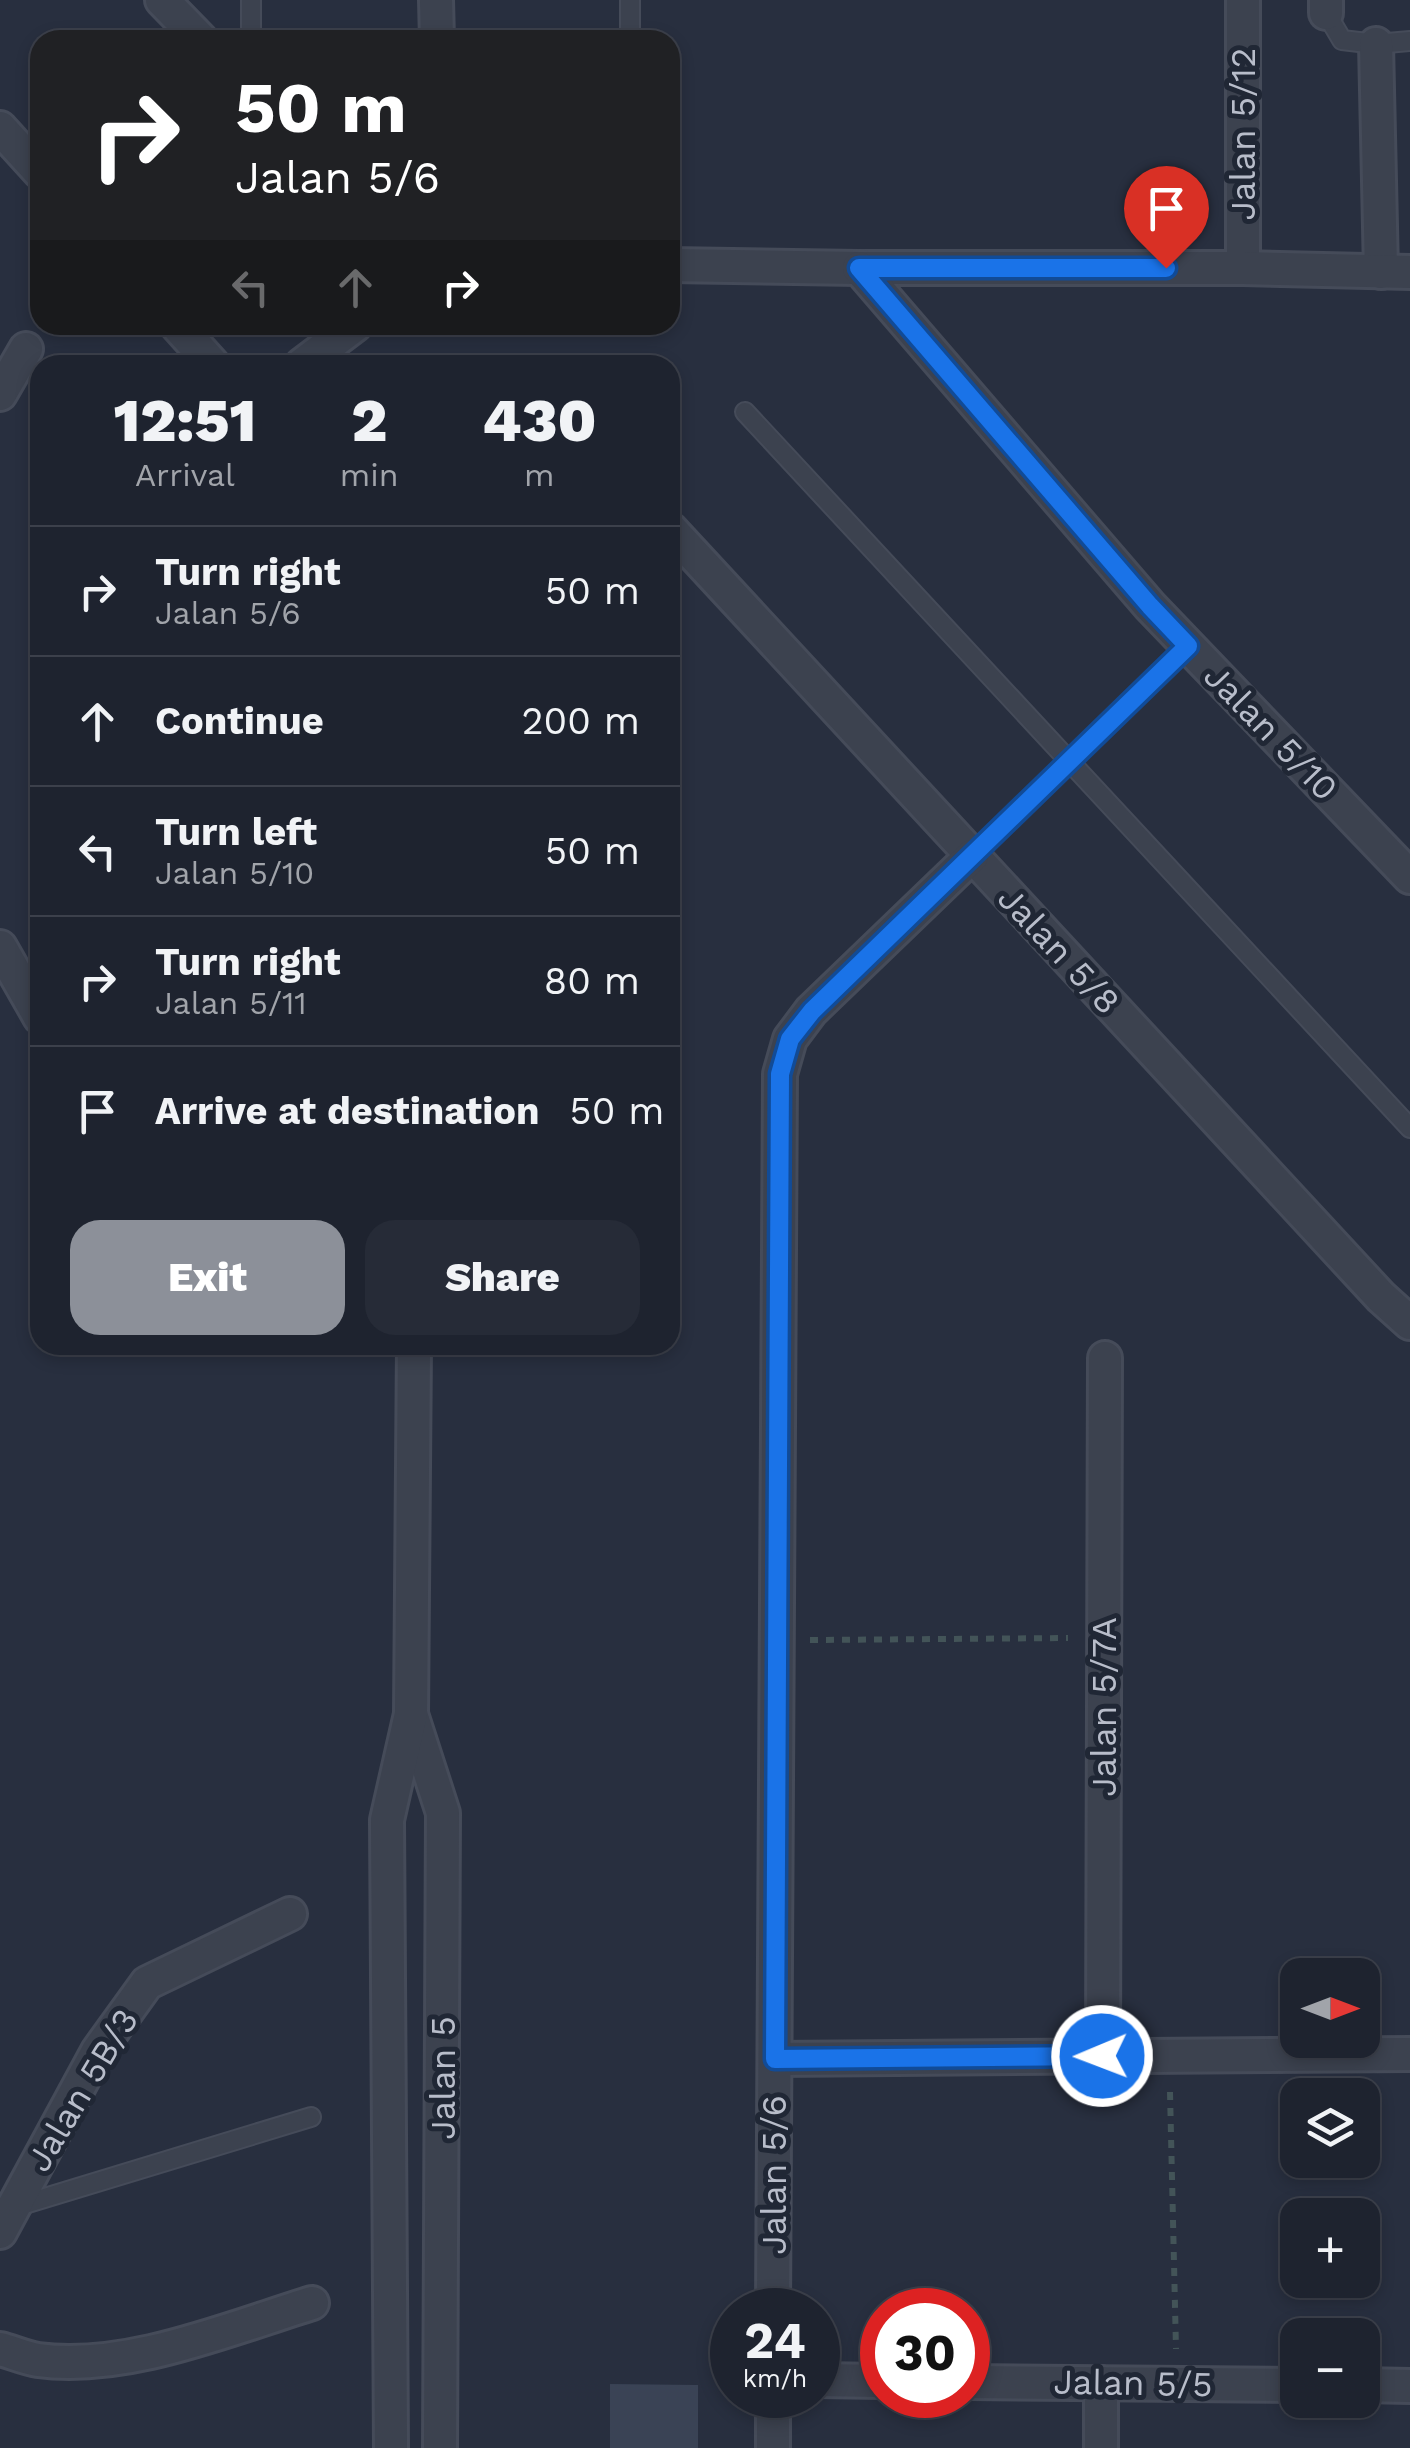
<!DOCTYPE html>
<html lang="en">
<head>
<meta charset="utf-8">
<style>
	:root { --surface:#1e232f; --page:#262b37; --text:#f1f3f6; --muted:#a1a4aa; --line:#3c404b; --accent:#8c9099 }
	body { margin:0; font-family:"Work Sans",sans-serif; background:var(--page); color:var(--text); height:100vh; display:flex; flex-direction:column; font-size:38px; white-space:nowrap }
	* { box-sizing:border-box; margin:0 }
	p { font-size:32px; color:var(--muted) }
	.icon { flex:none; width:55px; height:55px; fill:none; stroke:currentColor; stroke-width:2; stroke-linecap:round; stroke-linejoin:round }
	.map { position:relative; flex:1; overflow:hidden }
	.sheet { position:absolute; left:30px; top:355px; width:650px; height:1000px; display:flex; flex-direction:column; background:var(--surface); border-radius:30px; box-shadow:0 5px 15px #0003,0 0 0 2px var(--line) }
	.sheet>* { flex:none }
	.banner { position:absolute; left:30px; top:30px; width:650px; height:305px; border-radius:30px; box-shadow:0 5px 15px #0003,0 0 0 2px var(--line); background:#202124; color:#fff; overflow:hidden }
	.needle { width:65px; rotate:90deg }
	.controls { position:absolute; left:1280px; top:1958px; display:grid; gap:20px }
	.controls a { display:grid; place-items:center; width:100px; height:100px; border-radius:20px; background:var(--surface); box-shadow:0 5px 15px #0003,0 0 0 2px var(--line); font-size:50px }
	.speed { position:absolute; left:710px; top:2288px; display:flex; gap:20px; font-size:50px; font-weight:700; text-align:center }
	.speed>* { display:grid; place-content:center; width:130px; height:130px; border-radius:50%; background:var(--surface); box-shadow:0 5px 15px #0003,0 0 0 2px var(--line); line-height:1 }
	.speed small { font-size:25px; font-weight:400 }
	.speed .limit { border:15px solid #d22; background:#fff; color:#111 }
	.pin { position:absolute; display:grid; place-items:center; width:85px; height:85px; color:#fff; margin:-102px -42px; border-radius:50% 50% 50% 0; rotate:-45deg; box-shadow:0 0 10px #0007 }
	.pin .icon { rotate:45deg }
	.me { position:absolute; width:110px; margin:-55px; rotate:269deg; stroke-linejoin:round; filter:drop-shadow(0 0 8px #0008) }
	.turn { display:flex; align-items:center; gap:35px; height:210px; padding:0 40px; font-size:45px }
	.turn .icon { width:130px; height:130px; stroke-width:2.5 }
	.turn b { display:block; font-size:70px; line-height:85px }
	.lanes { display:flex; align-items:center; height:95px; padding:0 40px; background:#0003; justify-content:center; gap:50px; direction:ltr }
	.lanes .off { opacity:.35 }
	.eta { display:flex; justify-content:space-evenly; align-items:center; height:170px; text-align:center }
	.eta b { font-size:60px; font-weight:800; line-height:70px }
	.cta { display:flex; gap:20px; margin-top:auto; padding:20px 40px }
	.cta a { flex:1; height:115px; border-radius:30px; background:var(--accent); color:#fff; font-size:40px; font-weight:800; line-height:115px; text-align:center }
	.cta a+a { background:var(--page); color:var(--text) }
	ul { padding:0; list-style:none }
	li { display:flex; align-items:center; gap:30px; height:130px; padding:0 40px; border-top:2px solid var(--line) }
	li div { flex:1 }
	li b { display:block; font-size:38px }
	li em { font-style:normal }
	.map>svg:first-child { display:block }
	.building { fill:#3a4355 }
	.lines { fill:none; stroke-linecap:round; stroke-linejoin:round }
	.lane-casing { stroke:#454b59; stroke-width:22 }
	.street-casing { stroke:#454b59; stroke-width:38 }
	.path { stroke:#435458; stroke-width:6; stroke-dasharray:8 8; stroke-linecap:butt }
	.lane { stroke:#3c424f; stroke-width:18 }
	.street { stroke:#3c424f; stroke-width:32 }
	.route-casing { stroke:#114b97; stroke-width:25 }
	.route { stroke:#1a73e8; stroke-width:18 }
	.labels { text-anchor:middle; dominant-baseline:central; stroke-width:10; stroke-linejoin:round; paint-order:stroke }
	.street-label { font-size:35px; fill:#b8bdca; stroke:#202735 }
</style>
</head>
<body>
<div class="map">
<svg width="1410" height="2448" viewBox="0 0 1410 2448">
	<rect width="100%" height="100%" fill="#282f3f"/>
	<polygon class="building" points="610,2384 698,2385 698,2448 610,2448"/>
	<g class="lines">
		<g class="lane-casing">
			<g id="lane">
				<polyline points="630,0 630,40"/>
				<polyline points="1326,13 1342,40 1376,44 1410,41"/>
				<polyline points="251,40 251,0"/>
				<polyline points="745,412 1410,1128"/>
				<polyline points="972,856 1188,646"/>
				<polyline points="15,2207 311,2117"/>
			</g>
		</g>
		<g class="street-casing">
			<g id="street">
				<polyline points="162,0 201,40"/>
				<polyline points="436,0 437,40"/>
				<polyline points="1243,0 1243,268"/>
				<polyline points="1326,0 1326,13"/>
				<polyline points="1376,44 1381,272"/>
				<polyline points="0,128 40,172"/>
				<polyline points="670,265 859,268 1243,268 1410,272"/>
				<polyline points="859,268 1150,606 1410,877"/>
				<polyline points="177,325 213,365"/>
				<polyline points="302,365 355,325"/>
				<polyline points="0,394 26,349"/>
				<polyline points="670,529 1381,1297 1410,1323"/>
				<polyline points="0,947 40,1017"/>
				<polyline points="411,1714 443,1813 440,2448"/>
				<polyline points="1103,2056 1105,1358"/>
				<polyline points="775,2059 1410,2054"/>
				<polyline points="0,2232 98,2051 147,1983 290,1914"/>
				<polyline points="773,2310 780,1074 790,1039 811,1011 972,856"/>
				<path d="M0 2349C12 2352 25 2358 38 2360 126 2372 228 2329 312 2303"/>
				<polyline points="818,2380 882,2381"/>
				<polyline points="968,2382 1298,2385"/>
				<polyline points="1101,2383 1101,2448"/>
				<polyline points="1362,2385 1410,2386"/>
				<polyline points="391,2448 387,1820 411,1714 414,1345"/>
				<polyline points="773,2448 773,2395"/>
			</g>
		</g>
		<g class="path">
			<polyline points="810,1640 1068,1638"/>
			<polyline points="1170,2092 1176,2349"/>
		</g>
		<use href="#lane" class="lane"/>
		<use href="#street" class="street"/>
	</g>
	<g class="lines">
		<g class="route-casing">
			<polyline id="route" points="1102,2056 775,2059 780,1074 790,1039 812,1011 1188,646 1150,606 859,268 1166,268"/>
		</g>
		<use href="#route" class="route"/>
	</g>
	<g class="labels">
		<g class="street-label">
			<text transform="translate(1243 134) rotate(-90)">Jalan 5/12</text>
			<text transform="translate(1271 732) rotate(46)">Jalan 5/10</text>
			<text transform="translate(1059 950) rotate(47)">Jalan 5/8</text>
			<text transform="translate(1104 1707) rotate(-90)">Jalan 5/7A</text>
			<text transform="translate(443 2078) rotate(-90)">Jalan 5</text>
			<text transform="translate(82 2090) rotate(-59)">Jalan 5B/3</text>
			<text transform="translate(774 2175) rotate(-90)">Jalan 5/6</text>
			<text transform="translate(1133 2383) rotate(1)">Jalan 5/5</text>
		</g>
	</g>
</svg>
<div class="controls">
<a><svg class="needle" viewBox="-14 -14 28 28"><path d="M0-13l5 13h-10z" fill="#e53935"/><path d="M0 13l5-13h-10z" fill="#a1a4aa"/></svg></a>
<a><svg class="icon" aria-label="layers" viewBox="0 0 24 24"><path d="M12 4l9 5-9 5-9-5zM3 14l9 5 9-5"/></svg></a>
<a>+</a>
<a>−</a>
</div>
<div class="speed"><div>24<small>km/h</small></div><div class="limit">30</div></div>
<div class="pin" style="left:1166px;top:268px;background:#d93025"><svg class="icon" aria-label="arrive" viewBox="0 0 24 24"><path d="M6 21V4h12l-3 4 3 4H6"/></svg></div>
<svg class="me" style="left:1102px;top:2056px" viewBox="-20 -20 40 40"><circle r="17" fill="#1a73e8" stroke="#fff" stroke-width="3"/><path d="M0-11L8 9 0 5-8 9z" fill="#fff"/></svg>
<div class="banner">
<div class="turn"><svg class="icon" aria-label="right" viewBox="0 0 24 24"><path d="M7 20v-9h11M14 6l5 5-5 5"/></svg><div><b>50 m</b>Jalan 5/6</div></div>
<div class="lanes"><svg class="icon off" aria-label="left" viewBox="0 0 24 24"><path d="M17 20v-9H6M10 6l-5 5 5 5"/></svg><svg class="icon off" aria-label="ahead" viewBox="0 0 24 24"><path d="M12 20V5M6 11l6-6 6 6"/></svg><svg class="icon" aria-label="right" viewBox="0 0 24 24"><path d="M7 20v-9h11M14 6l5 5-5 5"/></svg></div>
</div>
<section class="sheet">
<div class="eta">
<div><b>12:51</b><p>Arrival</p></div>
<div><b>2</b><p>min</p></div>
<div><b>430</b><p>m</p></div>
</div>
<ul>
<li><svg class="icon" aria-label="right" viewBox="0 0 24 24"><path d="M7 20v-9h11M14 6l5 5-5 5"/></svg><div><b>Turn right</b><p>Jalan 5/6</p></div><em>50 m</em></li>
<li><svg class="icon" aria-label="ahead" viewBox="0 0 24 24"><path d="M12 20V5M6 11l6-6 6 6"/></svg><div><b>Continue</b></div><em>200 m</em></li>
<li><svg class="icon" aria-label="left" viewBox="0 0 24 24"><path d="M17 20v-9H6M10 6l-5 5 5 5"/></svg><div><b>Turn left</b><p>Jalan 5/10</p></div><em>50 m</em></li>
<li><svg class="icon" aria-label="right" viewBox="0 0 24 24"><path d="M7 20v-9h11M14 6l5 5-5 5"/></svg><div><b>Turn right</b><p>Jalan 5/11</p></div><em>80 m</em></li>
<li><svg class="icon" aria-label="arrive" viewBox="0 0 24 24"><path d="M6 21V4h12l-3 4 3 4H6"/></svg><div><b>Arrive at destination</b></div><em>50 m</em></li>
</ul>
<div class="cta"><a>Exit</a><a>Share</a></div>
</section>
</div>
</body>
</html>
